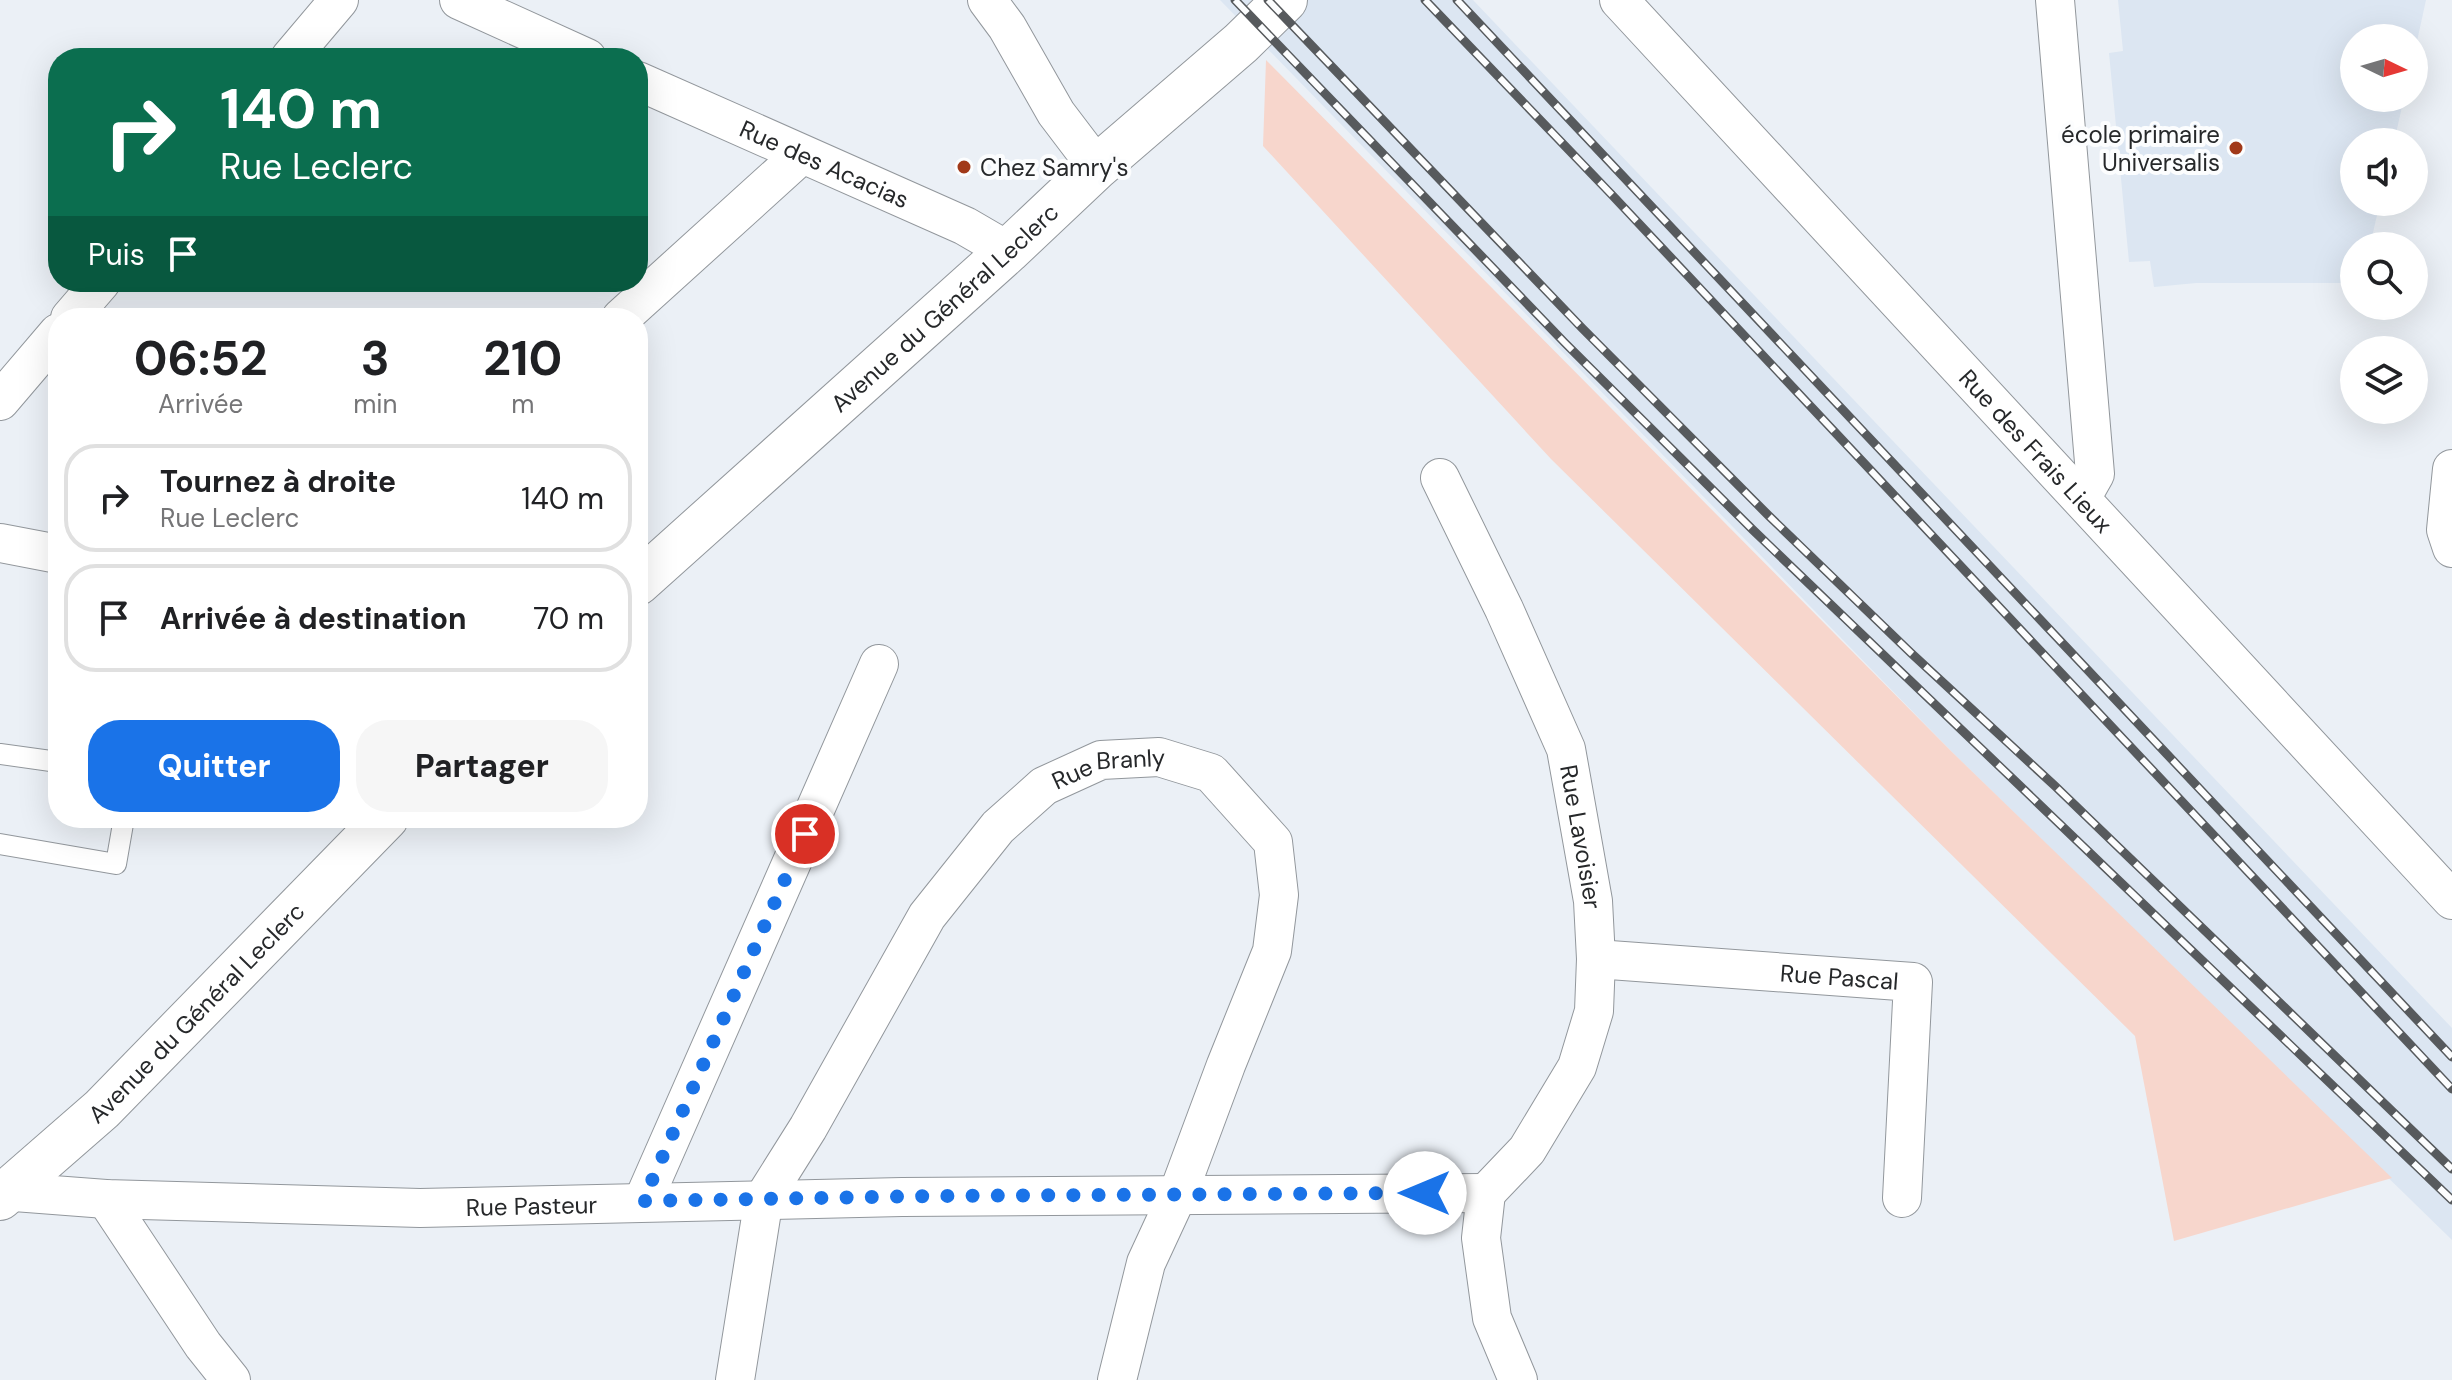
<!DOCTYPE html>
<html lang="fr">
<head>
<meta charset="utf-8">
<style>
	:root { --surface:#fff; --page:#f6f6f6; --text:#202124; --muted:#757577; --line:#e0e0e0; --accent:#1a73e8 }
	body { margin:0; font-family:"DM Sans",sans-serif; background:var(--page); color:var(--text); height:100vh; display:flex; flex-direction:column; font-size:30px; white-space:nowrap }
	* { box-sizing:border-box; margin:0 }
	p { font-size:26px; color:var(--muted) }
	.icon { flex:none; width:44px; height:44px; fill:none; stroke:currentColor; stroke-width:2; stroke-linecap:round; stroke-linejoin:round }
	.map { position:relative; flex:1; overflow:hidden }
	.drawer { position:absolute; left:48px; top:308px; width:600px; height:520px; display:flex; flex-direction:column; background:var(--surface); border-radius:32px; box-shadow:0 8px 32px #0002 }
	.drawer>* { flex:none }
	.hud { position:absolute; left:48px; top:48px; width:600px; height:244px; border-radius:32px; box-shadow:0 8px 32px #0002; background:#0b6e4f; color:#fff; overflow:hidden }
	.needle { width:52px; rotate:95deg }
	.buttons { position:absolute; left:2340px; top:24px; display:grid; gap:16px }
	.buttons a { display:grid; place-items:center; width:88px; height:88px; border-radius:50%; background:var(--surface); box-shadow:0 8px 32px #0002; font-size:40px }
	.pin { position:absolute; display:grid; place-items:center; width:68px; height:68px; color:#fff; margin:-34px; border:4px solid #fff; border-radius:50%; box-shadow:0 2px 8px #0007 }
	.me { position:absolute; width:88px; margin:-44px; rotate:270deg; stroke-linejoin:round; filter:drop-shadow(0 0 6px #0008) }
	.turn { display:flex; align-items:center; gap:28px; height:168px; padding:0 40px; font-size:36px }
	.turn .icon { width:104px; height:104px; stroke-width:2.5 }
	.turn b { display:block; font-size:56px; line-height:68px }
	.then { display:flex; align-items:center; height:76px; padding:0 40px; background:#0003; gap:16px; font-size:30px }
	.eta { display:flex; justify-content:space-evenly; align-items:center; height:136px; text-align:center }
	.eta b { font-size:48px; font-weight:700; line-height:56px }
	.primary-button { display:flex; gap:16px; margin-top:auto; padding:16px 40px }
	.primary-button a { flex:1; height:92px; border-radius:32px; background:var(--accent); color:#fff; font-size:32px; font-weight:700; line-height:92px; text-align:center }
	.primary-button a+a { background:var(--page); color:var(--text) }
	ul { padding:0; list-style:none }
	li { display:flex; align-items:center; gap:24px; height:108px; margin:0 16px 12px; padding:0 24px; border:4px solid var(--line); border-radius:32px }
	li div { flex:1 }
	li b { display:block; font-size:30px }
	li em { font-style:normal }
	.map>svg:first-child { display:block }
	.built { fill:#dce6f2 }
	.green { fill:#f7d6cc }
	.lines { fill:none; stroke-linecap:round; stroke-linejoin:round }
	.service-casing { stroke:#92979c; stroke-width:22 }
	.minor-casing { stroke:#92979c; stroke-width:40 }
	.tertiary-casing { stroke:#92979c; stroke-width:46 }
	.service { stroke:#fff; stroke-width:20 }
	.minor { stroke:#fff; stroke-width:38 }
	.tertiary { stroke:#fff; stroke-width:44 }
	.rail-casing { stroke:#575a5d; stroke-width:9 }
	.rail { stroke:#fcfdfe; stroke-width:6; stroke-dasharray:18; stroke-linecap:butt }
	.route { stroke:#1a73e8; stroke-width:14; stroke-dasharray:0 25.2 }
	.poi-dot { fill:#a13919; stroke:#fcfdfe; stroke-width:3 }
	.labels { text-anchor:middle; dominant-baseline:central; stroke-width:8; stroke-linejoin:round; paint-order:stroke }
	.poi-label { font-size:24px; fill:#26282a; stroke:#fcfdfe; text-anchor:end }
	.street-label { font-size:24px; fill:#26282a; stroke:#fcfdfe }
</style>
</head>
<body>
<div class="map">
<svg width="2452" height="1380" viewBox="0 0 2452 1380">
	<rect width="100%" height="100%" fill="#ebf0f6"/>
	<g class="built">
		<polygon points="1220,0 1473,0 2452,1028 2452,1240 1953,753"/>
		<polygon points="2118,0 2426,0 2414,55 2414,38 2354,38 2354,98 2404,98 2394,142 2354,142 2354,202 2380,202 2370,246 2354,246 2354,283 2196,283 2154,287 2150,261 2129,262 2109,53 2123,51"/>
	</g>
	<polygon class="green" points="1266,60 1953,753 2392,1178 2174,1241 2135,1036 1551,459 1263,146"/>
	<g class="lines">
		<g class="service-casing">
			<g id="service">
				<polyline points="0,754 58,762"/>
				<polyline points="0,844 116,864 124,818"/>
			</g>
		</g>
		<g class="minor-casing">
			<g id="minor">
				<polyline points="459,0 587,58"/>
				<polyline points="987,0 1007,27 1056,113 1097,167"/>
				<path id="s1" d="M1619 0 2452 900"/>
				<polyline points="2055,0 2095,474 2082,497"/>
				<polyline points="290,58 339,0"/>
				<path id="s2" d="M638 81 965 226 1008 251"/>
				<polyline points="70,318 101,282"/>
				<polyline points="621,318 801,155"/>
				<polyline points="0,401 58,333"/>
				<polyline points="2452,469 2446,530 2452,548"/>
				<path id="s3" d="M1440 478 1504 609 1566 749 1593 901 1596 959 1594 1011 1577 1067 1527 1150 1486 1193"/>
				<polyline points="0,543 58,554"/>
				<path id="s4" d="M1596 959 1913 982 1902 1198"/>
				<path id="s5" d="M0 1191 106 1199 420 1208 902 1197 1486 1193"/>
				<polyline points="1486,1193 1481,1238 1492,1318 1518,1380"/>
				<polyline points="106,1199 203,1345 231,1380"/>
				<polyline points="643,1201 879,664"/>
				<path id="s6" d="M735 1380 764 1198 808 1128 927 916 998 827 1044 786 1101 760 1159 757 1211 773 1273 842 1279 895 1272 951 1226 1065 1178 1194 1146 1263 1117 1380"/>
			</g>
		</g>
		<g class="tertiary-casing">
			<g id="tertiary">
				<path id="s7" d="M638 583 1008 251 1097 167 1241 43 1285 0"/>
				<path id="s8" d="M0 1198 102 1109 386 818"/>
			</g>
		</g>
		<use href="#service" class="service"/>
		<use href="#minor" class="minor"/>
		<use href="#tertiary" class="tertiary"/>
		<g class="rail-casing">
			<g id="rail">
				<polyline points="1235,0 1565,343 1753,530 2452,1200"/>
				<polyline points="1268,0 1582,328 1769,516 1911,653 2055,786 2452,1169"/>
				<polyline points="1425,0 1613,196 2452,1089"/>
				<polyline points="1457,0 2452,1057"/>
			</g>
		</g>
		<use href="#rail" class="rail"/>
	</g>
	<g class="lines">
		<polyline class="route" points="805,834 643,1201 933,1196 1425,1193"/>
	</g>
	<g class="poi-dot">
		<circle cx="2236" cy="148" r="8"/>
		<circle cx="964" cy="167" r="8"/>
	</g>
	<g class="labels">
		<g class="poi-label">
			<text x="2220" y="134">école primaire<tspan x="2220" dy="28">Universalis</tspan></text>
			<text x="980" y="167" text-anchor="start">Chez Samry's</text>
		</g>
		<g class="street-label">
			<text stroke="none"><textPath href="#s2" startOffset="204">Rue des Acacias</textPath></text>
			<text stroke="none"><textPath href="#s7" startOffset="412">Avenue du Général Leclerc</textPath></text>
			<text stroke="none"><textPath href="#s1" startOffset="614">Rue des Frais Lieux</textPath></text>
			<text stroke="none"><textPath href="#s6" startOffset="754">Rue Branly</textPath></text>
			<text stroke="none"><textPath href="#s3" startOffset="388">Rue Lavoisier</textPath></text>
			<text stroke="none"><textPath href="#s4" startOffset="244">Rue Pascal</textPath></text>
			<text stroke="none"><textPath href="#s8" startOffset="270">Avenue du Général Leclerc</textPath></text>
			<text stroke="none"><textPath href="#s5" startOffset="532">Rue Pasteur</textPath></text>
		</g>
	</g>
</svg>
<div class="buttons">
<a><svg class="needle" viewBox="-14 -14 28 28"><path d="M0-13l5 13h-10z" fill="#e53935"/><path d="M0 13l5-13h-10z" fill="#757577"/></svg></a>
<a><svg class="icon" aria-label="sound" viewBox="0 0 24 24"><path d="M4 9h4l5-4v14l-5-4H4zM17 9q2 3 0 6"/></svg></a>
<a><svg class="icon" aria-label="search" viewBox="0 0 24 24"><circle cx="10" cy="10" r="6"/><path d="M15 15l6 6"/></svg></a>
<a><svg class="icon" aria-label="layers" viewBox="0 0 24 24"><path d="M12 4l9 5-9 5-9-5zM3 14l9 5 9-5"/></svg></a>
</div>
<div class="pin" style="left:805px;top:834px;background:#d93025"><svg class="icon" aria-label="arrive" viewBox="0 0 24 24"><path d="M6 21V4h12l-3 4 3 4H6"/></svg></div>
<svg class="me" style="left:1425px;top:1193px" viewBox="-20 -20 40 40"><circle r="19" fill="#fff"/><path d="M0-13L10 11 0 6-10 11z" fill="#1a73e8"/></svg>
<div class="hud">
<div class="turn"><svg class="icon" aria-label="right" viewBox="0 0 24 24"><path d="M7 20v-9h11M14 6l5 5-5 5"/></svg><div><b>140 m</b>Rue Leclerc</div></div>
<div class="then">Puis<svg class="icon" aria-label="arrive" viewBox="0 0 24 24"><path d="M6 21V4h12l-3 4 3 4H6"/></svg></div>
</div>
<section class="drawer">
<div class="eta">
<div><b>06:52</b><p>Arrivée</p></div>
<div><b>3</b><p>min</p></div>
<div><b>210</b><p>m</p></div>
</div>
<ul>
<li><svg class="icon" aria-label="right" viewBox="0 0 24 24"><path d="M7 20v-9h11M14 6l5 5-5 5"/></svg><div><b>Tournez à droite</b><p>Rue Leclerc</p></div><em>140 m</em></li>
<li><svg class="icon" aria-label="arrive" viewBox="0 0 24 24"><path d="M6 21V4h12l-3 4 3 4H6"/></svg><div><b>Arrivée à destination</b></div><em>70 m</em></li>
</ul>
<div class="primary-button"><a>Quitter</a><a>Partager</a></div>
</section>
</div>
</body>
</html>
